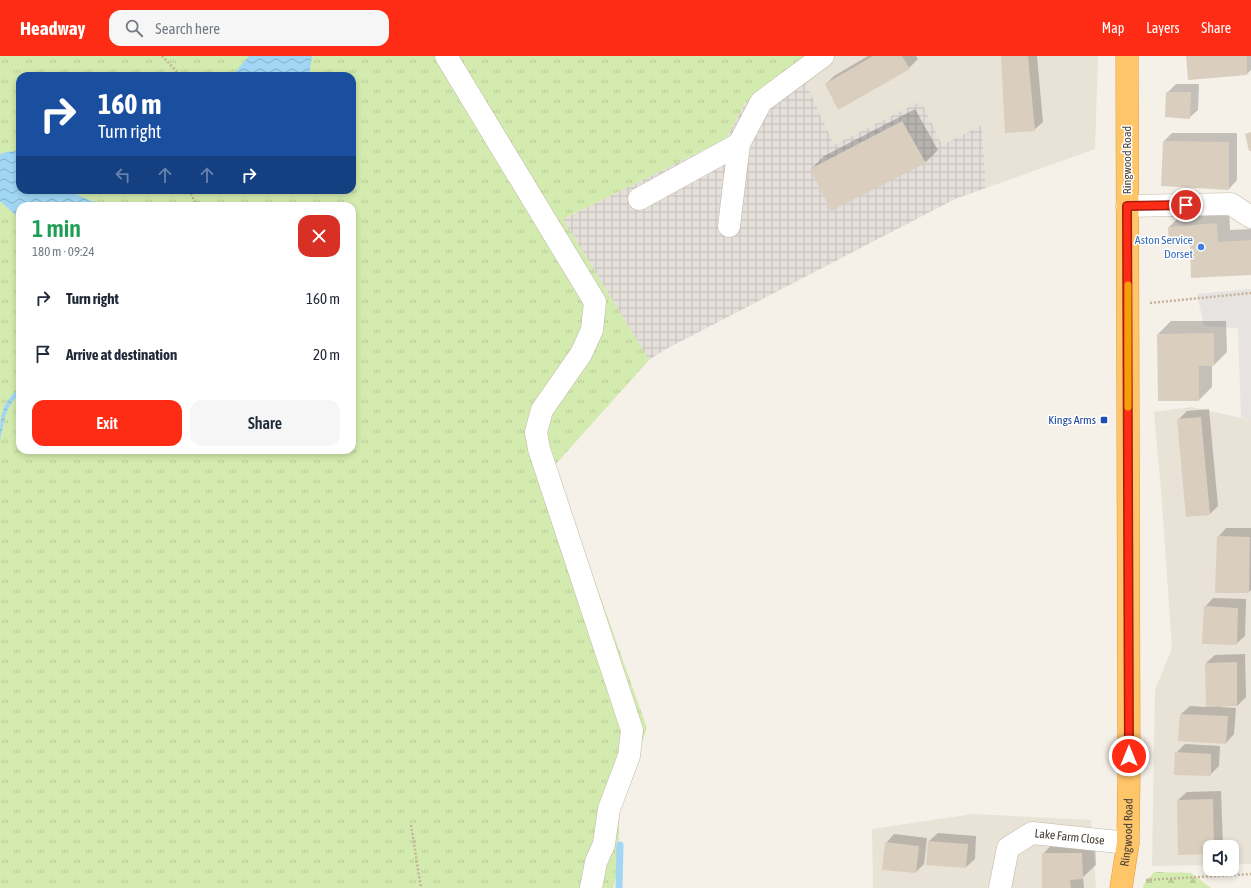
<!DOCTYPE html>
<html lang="en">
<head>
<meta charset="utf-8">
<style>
	:root { --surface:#fff; --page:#f6f6f7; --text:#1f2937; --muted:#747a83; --accent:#ff2c15 }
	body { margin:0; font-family:"Asap Condensed",sans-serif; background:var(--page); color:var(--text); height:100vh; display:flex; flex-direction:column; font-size:15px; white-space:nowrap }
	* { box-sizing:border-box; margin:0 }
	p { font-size:13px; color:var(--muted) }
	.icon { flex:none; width:22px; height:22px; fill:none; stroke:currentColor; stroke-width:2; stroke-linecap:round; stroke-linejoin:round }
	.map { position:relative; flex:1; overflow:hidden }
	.sheet { position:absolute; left:16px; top:146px; width:340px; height:252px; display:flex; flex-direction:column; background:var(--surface); border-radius:12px; box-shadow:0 2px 6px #0003 }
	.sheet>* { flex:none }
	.hud { position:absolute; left:16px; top:16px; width:340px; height:122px; border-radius:12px; box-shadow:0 2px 6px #0003; background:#1a4fa0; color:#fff; overflow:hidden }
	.tools { position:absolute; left:1203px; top:784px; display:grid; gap:8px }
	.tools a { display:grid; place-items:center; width:36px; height:36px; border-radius:8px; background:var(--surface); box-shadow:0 2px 6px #0003; font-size:20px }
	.pin { position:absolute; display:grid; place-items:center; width:34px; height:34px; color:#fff; margin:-17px; border:2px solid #fff; border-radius:50%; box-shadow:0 1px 4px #0007 }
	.me { position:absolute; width:44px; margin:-22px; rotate:0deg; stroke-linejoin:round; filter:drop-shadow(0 0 3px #0008) }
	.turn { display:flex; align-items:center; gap:14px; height:84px; padding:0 16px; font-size:18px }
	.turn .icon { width:52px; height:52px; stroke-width:2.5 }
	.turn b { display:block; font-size:28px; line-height:34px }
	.lanes { display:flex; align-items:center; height:38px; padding:0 16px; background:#0003; justify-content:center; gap:20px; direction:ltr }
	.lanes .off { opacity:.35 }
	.round { display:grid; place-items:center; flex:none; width:42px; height:42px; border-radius:12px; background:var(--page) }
	.overview { display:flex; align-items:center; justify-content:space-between; height:68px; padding:0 16px }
	h1 { font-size:24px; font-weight:600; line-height:30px; color:#1e9e55 }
	.cta { display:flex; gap:8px; margin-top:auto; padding:8px 16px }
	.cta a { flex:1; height:46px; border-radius:12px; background:var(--accent); color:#fff; font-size:16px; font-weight:600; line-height:46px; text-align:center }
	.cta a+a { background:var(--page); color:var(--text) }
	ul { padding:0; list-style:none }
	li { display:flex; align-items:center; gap:12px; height:56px; padding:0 16px }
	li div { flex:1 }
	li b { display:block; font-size:15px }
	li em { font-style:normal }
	header { display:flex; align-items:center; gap:24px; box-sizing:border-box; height:56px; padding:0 20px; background:var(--accent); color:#fff }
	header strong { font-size:19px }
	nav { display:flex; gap:22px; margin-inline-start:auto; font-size:14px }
	.search { width:280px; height:36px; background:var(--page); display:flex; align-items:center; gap:10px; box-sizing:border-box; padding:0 14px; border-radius:12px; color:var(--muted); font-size:15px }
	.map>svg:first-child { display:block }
	.residential { fill:#e9e2d6 }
	.industrial { fill:url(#industrial-grid) }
	.grass { fill:url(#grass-tufts); fill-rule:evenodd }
	.forest { fill:url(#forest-firs) }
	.parking { fill:#e6e3e0 }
	.water { fill:url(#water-waves) }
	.shadow { fill:#0003 }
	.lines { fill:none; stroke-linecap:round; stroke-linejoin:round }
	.stream { stroke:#a1d7f5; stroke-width:7 }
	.building { fill:#dacebf }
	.minor-casing { stroke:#c1b8aa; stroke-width:23 }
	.highway-casing { stroke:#e79a30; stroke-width:23 }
	.path { stroke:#c4b39a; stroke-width:2.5; stroke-dasharray:2 2; stroke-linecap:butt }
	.minor { stroke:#fff; stroke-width:22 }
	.highway { stroke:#ffc569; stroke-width:22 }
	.route-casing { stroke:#a61d0e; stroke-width:10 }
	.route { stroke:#ff2c15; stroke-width:7 }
	.slow { stroke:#f59e0b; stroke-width:7 }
	.shop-dot { fill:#3f7fe0; stroke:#fff; stroke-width:1.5 }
	.transit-dot { fill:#1a4fb4; stroke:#fff; stroke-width:1.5 }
	.labels { text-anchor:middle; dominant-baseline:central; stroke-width:3; stroke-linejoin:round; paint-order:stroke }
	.street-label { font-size:12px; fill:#494036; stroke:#fff }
	.shop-label { font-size:12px; fill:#366cbe; stroke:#fff; text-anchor:end }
	.transit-label { font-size:12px; fill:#164399; stroke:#fff; text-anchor:end }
</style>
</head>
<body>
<header>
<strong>Headway</strong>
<div class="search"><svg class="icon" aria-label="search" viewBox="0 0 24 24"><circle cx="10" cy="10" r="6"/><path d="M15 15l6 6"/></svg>Search here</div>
<nav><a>Map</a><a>Layers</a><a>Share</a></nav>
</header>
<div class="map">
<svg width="1251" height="832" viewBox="0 0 1251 832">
	<defs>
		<pattern id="industrial-grid" width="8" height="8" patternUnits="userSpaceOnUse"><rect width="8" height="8" fill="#e4dfd9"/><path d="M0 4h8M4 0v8" fill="none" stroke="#c5c0bb"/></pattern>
		<pattern id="grass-tufts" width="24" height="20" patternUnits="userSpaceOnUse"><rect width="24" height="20" fill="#d3ebae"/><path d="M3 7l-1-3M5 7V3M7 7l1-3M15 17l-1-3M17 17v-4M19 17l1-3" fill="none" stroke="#b7cb96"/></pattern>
		<pattern id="forest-firs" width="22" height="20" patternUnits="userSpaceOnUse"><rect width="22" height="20" fill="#d3ebae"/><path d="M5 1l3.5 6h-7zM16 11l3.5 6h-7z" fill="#b7cb96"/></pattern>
		<pattern id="water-waves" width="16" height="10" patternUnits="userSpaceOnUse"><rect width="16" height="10" fill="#a1d7f5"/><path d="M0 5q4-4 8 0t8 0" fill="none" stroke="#85b0c7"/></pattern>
	</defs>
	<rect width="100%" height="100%" fill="#f5f0e8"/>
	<g class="residential">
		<polygon points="811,0 1098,0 1095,93 986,132 982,69 942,89 849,83 834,90 798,10"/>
		<polygon points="1191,351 1251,364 1251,808 1232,808 1232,791 1210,791 1210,809 1152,810 1155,634 1172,592 1161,433 1154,356"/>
		<polygon points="973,758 1091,764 1096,832 873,832 872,773"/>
	</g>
	<polygon class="industrial" points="798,10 834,89 921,45 942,89 982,69 986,132 955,143 666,293 649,304 563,163 726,83 745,47"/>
	<path class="grass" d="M0 0H811L745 47 726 83 563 163 649 304 554 410 647 672 619 755V813L613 832H0ZM20 20H352V134H20ZM20 150H352V394H20Z"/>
	<polygon class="forest" points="1154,816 1191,817 1211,832 1143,832 1144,828"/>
	<polygon class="parking" points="1251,233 1251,364 1241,361 1238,272 1204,270 1197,238"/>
	<g class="water">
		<polygon points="249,0 312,0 309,20 232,20"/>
		<polygon points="17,95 20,97 20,134 65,134 92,145 123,150 20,150 20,163 0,145 0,98 6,96"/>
		<path d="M20 331V337C4 353 5 363 0 384 0 359 1 349 20 331Z"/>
	</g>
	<g class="shadow">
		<polygon points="868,0 916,0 918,3 909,12 826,28 834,20"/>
		<polygon points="1002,0 1037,0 1043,66 1034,74"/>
		<polygon points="1187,0 1251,0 1251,14 1247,18"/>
		<polygon points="1176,28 1199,28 1198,54 1189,62 1167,37"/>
		<polygon points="915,53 938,94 926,106 811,113 824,100"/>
		<polygon points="1172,77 1237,77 1237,124 1229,133 1164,85"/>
		<polygon points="1229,155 1230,174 1251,173 1251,218 1190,186 1169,171 1182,158"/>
		<polygon points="1171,265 1226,265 1227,296 1214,309 1212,309 1212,331 1199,344 1158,278"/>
		<polygon points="1209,353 1218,450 1210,458 1178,364 1187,355"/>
		<polygon points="1226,472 1251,472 1251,534 1249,536 1218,481"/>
		<polygon points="1213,542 1246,543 1245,580 1236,588 1205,551"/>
		<polygon points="1245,598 1246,641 1237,650 1221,650 1221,651 1236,652 1234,678 1226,687 1181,658 1190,650 1207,651 1206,607 1215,599"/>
		<polygon points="1185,688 1220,690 1219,710 1210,719 1176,697"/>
		<polygon points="1221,735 1223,789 1220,791 1210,791 1210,797 1178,744 1187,736"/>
		<polygon points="938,777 976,780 975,803 966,811 929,785"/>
		<polygon points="894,778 927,782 924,808 916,816 886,787"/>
		<polygon points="1055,785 1095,785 1096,809 1083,821 1084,832 1043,832 1043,798"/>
	</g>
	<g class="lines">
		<polyline class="stream" points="619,832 620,789"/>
	</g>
	<g class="building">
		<polygon points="873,0 902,0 910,13 838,54 825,28"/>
		<polygon points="1001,0 1028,0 1035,75 1005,77"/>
		<polygon points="1186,0 1247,0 1247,19 1188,24"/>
		<polygon points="1166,36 1191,36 1190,63 1165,61"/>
		<polygon points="902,65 926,107 831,155 810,113"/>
		<polygon points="1251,76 1251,95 1249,95 1245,78"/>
		<polygon points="1163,85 1229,86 1229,134 1161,130"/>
		<polygon points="1217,167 1218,186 1251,184 1251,219 1191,222 1190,187 1169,189 1168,171"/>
		<polygon points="1214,277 1214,310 1199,310 1199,345 1158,345 1157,278"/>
		<polygon points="1201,361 1210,459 1186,461 1177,363"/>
		<polygon points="1217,480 1250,481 1249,537 1215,537"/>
		<polygon points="1204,550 1238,552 1237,589 1202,588"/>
		<polygon points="1237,606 1237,650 1206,651 1205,607"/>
		<polygon points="1180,658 1228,660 1226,688 1178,685"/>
		<polygon points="1175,696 1211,698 1211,720 1174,719"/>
		<polygon points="1213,743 1214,791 1210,791 1210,798 1178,799 1177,744"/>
		<polygon points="928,785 968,788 966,812 926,809"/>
		<polygon points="885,786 919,790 916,817 882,814"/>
		<polygon points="1042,797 1082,797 1083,823 1070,824 1071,832 1042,832"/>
	</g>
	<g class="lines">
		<g class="minor-casing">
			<g id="minor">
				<polyline points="446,0 595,246 592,274 581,298 542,354 536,376 539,393 632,674 629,700 609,753 604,788 596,806 591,832"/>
				<polyline points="639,143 739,88"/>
				<polyline points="1127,150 1231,148 1251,161"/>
				<polyline points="729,170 739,88 761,46 823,0"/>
				<path id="s1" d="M1000 832 1008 792 1032 777 1128 787"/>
			</g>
		</g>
		<g class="highway-casing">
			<g id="highway">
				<path id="s2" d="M1121 832 1128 787 1129 716 1127 0"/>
			</g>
		</g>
		<g class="path">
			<polyline points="162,0 181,20"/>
			<polyline points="189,134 197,150"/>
			<polyline points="1150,247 1251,237"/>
			<polyline points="411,769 421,832"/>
			<polyline points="1146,824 1251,818"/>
		</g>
		<use href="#minor" class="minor"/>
		<use href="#highway" class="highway"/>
	</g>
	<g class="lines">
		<g class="route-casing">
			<polyline id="route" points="1129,700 1127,150 1186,149"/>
		</g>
		<use href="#route" class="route"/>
		<polyline class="slow" points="1128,229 1128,351"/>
	</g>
	<circle class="shop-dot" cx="1201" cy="191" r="4"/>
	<rect class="transit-dot" x="1100" y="360" width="8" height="8" rx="2"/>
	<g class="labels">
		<g class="street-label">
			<text transform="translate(1127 104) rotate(-90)">Ringwood Road</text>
			<text stroke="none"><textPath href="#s2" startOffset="56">Ringwood Road</textPath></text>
			<text stroke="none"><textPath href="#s1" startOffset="107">Lake Farm Close</textPath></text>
		</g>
		<g class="shop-label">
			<text x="1193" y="184">Aston Service<tspan x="1193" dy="14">Dorset</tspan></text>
		</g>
		<g class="transit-label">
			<text x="1096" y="364">Kings Arms</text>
		</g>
	</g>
</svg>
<div class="tools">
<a><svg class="icon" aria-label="sound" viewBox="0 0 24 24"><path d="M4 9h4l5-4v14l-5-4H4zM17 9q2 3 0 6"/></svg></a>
</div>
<div class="pin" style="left:1186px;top:149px;background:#d93025"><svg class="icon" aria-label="arrive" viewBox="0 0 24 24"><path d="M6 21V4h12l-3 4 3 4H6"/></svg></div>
<svg class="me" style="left:1129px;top:700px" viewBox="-20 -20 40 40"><circle r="17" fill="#ff2c15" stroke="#fff" stroke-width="3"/><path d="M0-11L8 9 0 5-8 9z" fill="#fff"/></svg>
<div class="hud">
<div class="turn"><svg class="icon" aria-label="right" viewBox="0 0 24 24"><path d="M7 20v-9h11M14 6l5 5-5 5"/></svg><div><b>160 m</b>Turn right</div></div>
<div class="lanes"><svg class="icon off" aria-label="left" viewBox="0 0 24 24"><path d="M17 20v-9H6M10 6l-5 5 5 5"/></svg><svg class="icon off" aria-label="ahead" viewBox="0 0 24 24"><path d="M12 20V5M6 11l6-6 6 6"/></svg><svg class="icon off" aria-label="ahead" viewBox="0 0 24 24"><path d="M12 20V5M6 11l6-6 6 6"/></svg><svg class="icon" aria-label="right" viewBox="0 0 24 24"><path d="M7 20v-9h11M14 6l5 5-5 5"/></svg></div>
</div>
<section class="sheet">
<div class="overview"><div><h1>1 min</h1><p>180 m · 09:24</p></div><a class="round" style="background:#d93025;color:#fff"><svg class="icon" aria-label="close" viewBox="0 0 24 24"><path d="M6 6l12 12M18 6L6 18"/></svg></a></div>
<ul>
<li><svg class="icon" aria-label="right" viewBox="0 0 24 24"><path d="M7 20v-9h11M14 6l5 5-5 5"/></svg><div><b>Turn right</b></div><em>160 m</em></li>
<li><svg class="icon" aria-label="arrive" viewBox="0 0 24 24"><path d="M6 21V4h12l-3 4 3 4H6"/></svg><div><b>Arrive at destination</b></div><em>20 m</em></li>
</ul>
<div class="cta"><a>Exit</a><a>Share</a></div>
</section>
</div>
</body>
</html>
